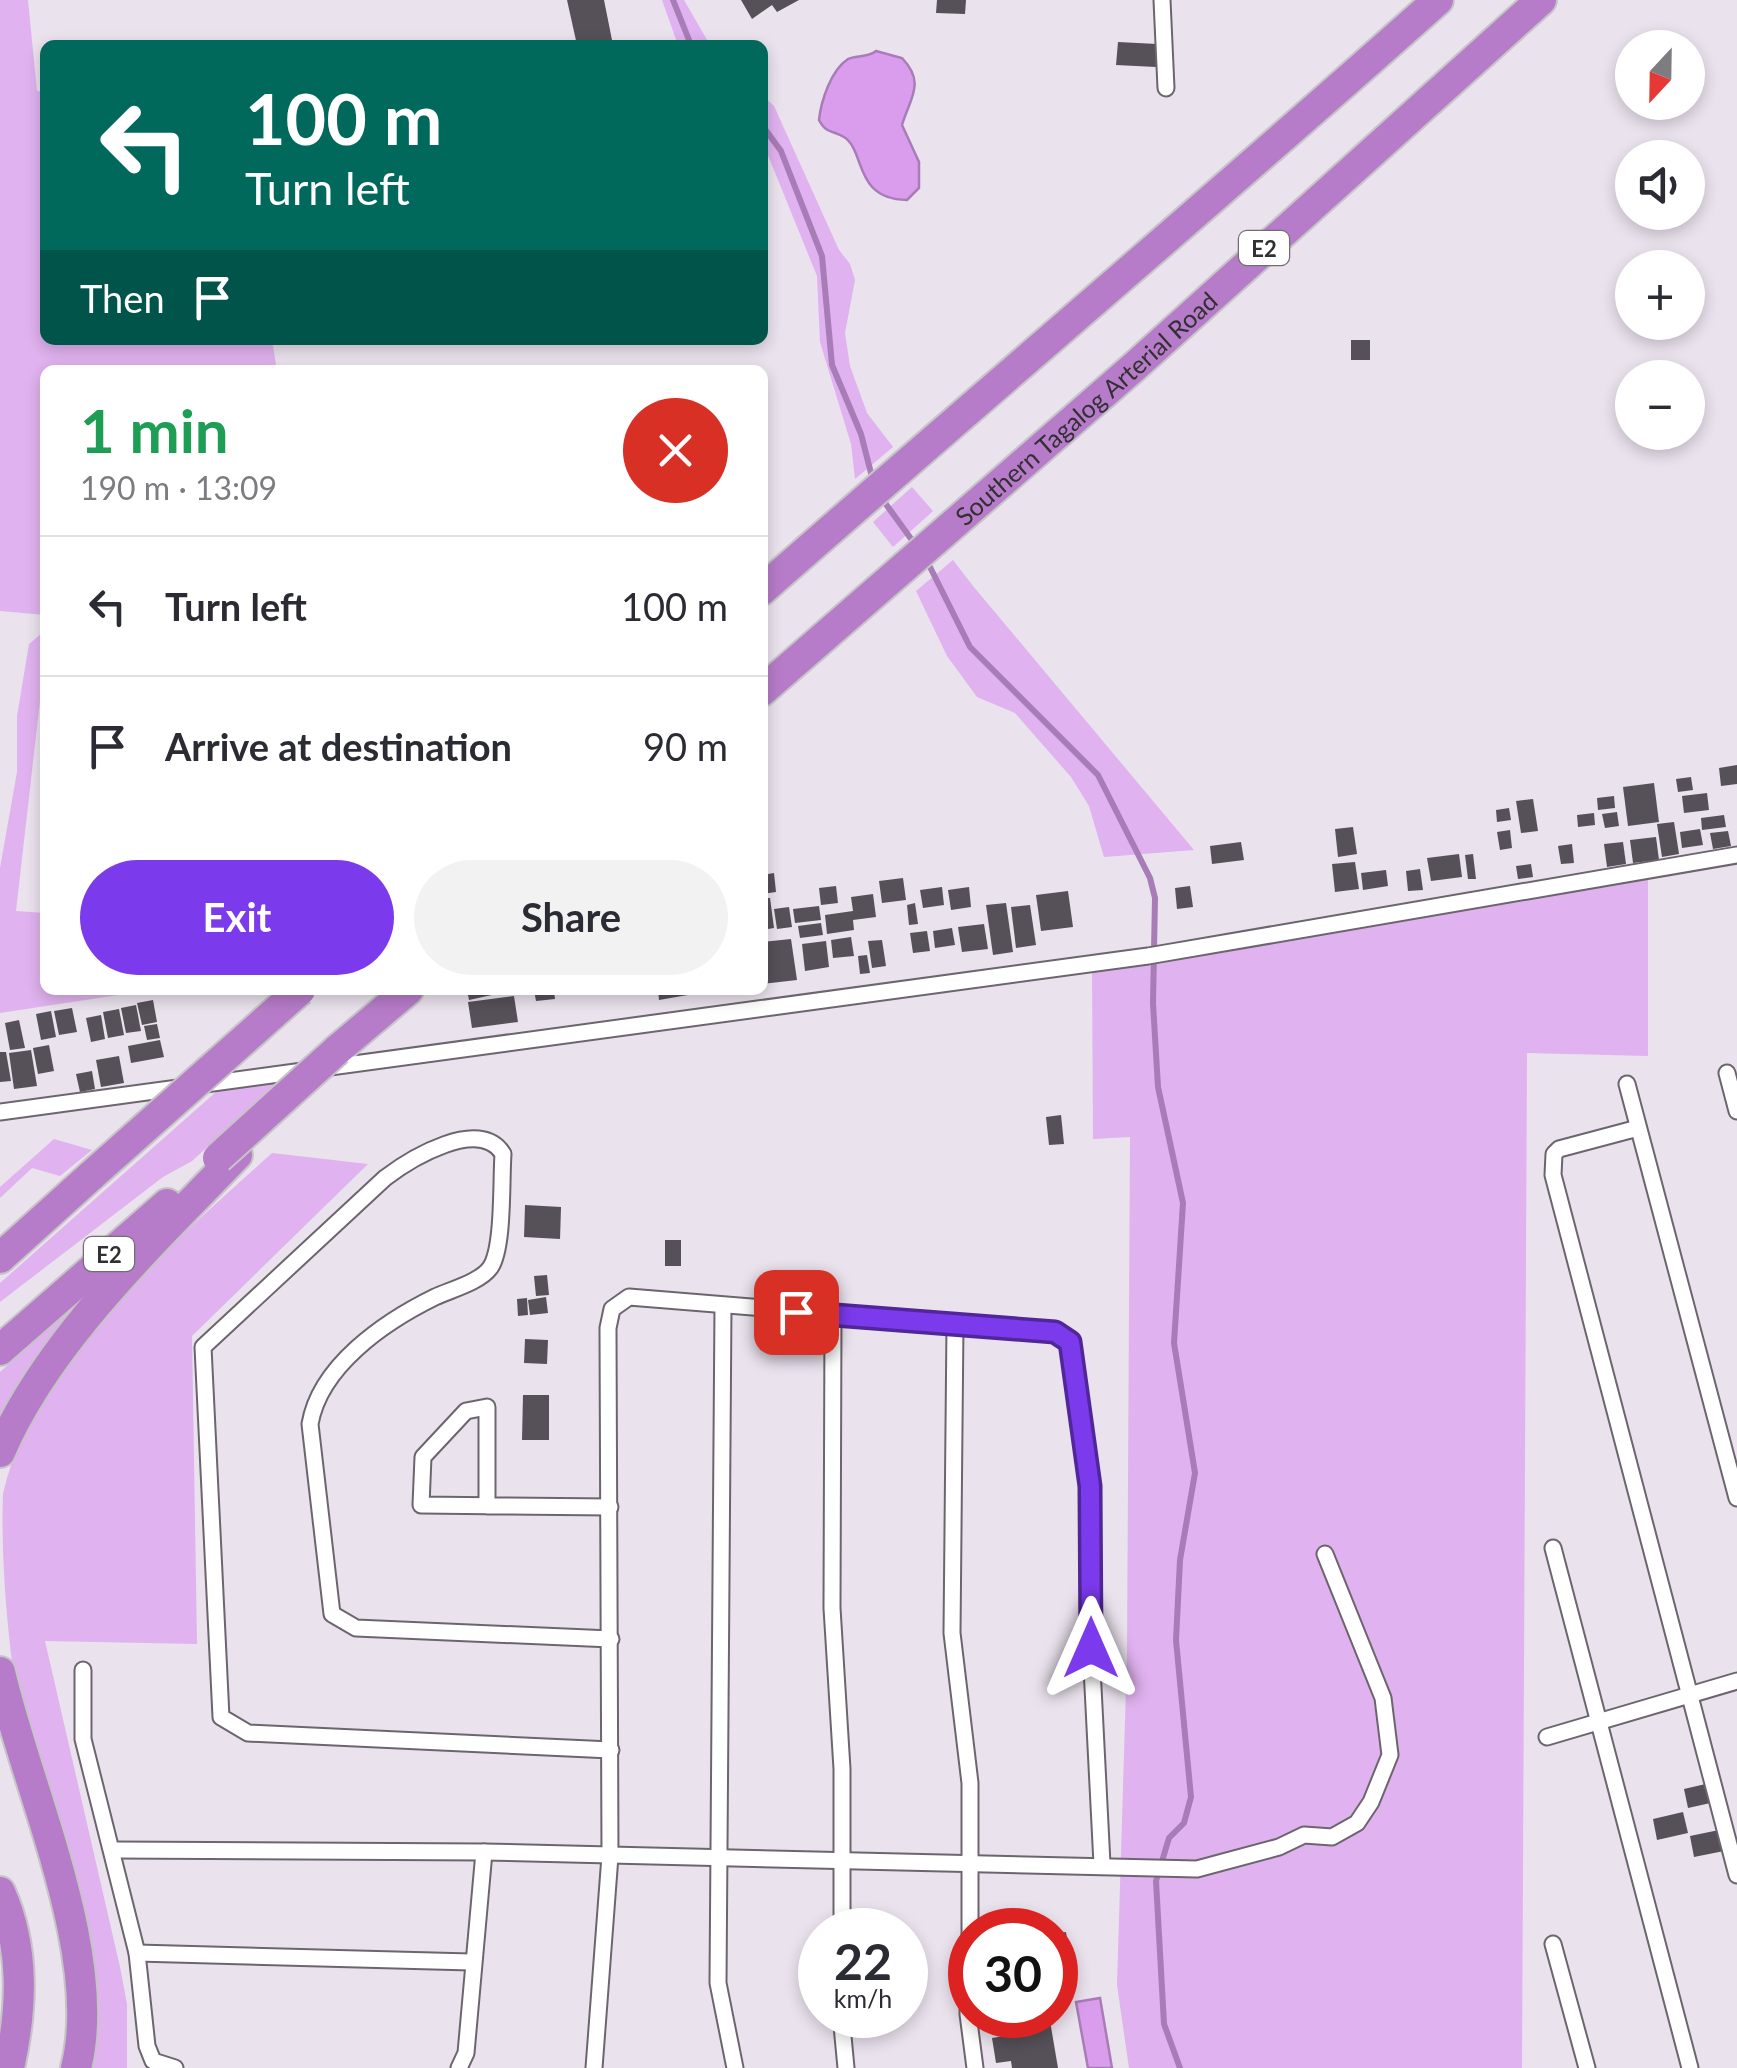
<!DOCTYPE html>
<html lang="en">
<head>
<meta charset="utf-8">
<style>
	:root { --surface:#fff; --page:#f2f2f3; --text:#2b2b33; --muted:#7c7c81; --line:#e1e1e2; --accent:#7c3aed }
	body { margin:0; font-family:Lato,sans-serif; background:var(--page); color:var(--text); height:100vh; display:flex; flex-direction:column; font-size:38px; white-space:nowrap }
	* { box-sizing:border-box; margin:0 }
	p { font-size:32px; color:var(--muted) }
	.icon { flex:none; width:55px; height:55px; fill:none; stroke:currentColor; stroke-width:2; stroke-linecap:round; stroke-linejoin:round }
	.map { position:relative; flex:1; overflow:hidden }
	.side { position:absolute; left:40px; top:365px; width:728px; height:630px; display:flex; flex-direction:column; background:var(--surface); border-radius:15px; box-shadow:0 5px 15px #0003 }
	.side>* { flex:none }
	.top-card { position:absolute; left:40px; top:40px; width:728px; height:305px; border-radius:15px; box-shadow:0 5px 15px #0003; background:#00695c; color:#fff; overflow:hidden }
	.needle { width:65px; rotate:202deg }
	.controls { position:absolute; left:1615px; top:30px; display:grid; gap:20px }
	.controls a { display:grid; place-items:center; width:90px; height:90px; border-radius:50%; background:var(--surface); box-shadow:0 5px 15px #0003; font-size:50px }
	.speed { position:absolute; left:798px; top:1908px; display:flex; gap:20px; font-size:50px; font-weight:700; text-align:center }
	.speed>* { display:grid; place-content:center; width:130px; height:130px; border-radius:50%; background:var(--surface); box-shadow:0 5px 15px #0003; line-height:1 }
	.speed small { font-size:25px; font-weight:400 }
	.speed .limit { border:15px solid #d22; background:#fff; color:#111 }
	.pin { position:absolute; display:grid; place-items:center; width:85px; height:85px; color:#fff; margin:-42px; border-radius:20px; box-shadow:0 5px 15px #0006 }
	.me { position:absolute; width:110px; margin:-55px; rotate:0deg; stroke-linejoin:round; filter:drop-shadow(0 0 8px #0008) }
	.turn { display:flex; align-items:center; gap:35px; height:210px; padding:0 40px; font-size:45px }
	.turn .icon { width:130px; height:130px; stroke-width:2.5 }
	.turn b { display:block; font-size:70px; line-height:85px }
	.then { display:flex; align-items:center; height:95px; padding:0 40px; background:#0003; gap:20px; font-size:38px }
	.round { display:grid; place-items:center; flex:none; width:105px; height:105px; border-radius:52px; background:var(--page) }
	.headline { display:flex; align-items:center; justify-content:space-between; height:170px; padding:0 40px }
	h1 { font-size:60px; font-weight:700; line-height:75px; color:#1e9e55 }
	.cta { display:flex; gap:20px; margin-top:auto; padding:20px 40px }
	.cta a { flex:1; height:115px; border-radius:60px; background:var(--accent); color:#fff; font-size:40px; font-weight:700; line-height:115px; text-align:center }
	.cta a+a { background:var(--page); color:var(--text) }
	ul { padding:0; list-style:none }
	li { display:flex; align-items:center; gap:30px; height:140px; padding:0 40px; border-top:2px solid var(--line) }
	li div { flex:1 }
	li b { display:block; font-size:38px }
	li em { font-style:normal }
	.map>svg:first-child { display:block }
	.green { fill:#e0b2ef }
	.water { fill:#da9ded; stroke:#a87cb6; stroke-width:2.5 }
	.lines { fill:none; stroke-linecap:round; stroke-linejoin:round }
	.stream { stroke:#a87cb6; stroke-width:6 }
	.building { fill:#565059 }
	.minor-casing { stroke:#6c656e; stroke-width:19 }
	.motorway-casing { stroke:#c6c5c6; stroke-width:34 }
	.minor { stroke:#fff; stroke-width:15 }
	.motorway { stroke:#b77cc9; stroke-width:30 }
	.motorway-bridge-casing { stroke:#c6c5c6; stroke-width:34; stroke-linecap:butt }
	.motorway-bridge { stroke:#b77cc9; stroke-width:30 }
	.route-casing { stroke:#51269a; stroke-width:25 }
	.route { stroke:#7c3aed; stroke-width:18 }
	.labels { text-anchor:middle; dominant-baseline:central; stroke-width:10; stroke-linejoin:round; paint-order:stroke }
	.shield { fill:#fff; stroke:#706e71; stroke-width:2.5 }
	.shield-label { font-size:22px; font-weight:bold; fill:#333034 }
	.street-label { font-size:25px; fill:#333034; stroke:#fff }
</style>
</head>
<body>
<div class="map">
<svg width="1737" height="2068" viewBox="0 0 1737 2068">
	<rect width="100%" height="100%" fill="#eae2ed"/>
	<g class="green">
		<polygon points="0,0 28,0 37,91 45,92 45,340 272,340 277,370 111,366 45,370 45,615 0,611"/>
		<polygon points="662,0 684,0 710,45 678,45"/>
		<polygon points="763,96 774,106 839,250 850,264 855,280 845,333 850,366 867,413 893,447 855,479 851,444 820,342 817,276 763,143"/>
		<polygon points="912,487 933,511 893,547 873,522"/>
		<polygon points="953,560 973,586 1194,850 1104,857 1089,806 1071,777 1015,713 977,697 947,656 916,591"/>
		<polygon points="41,634 45,657 16,911 45,913 45,990 151,990 0,1013 0,868 17,772 17,716 29,644"/>
		<polygon points="1648,879 1648,1056 1527,1053 1522,2068 1129,2068 1117,1985 1127,1656 1130,1137 1093,1139 1092,967"/>
		<polygon points="281,1080 192,1161 163,1177 0,1302 0,1283 225,1084"/>
		<polygon points="54,1139 92,1150 60,1176 32,1168 0,1198 0,1187"/>
		<path d="M272 1153 368 1164 192 1336 197 1644 45 1641 120 1967 127 2004V2068H89C70 1971 50 1875 31 1778 13 1691 0 1582 3 1494 33 1360 174 1242 272 1153Z"/>
		<polygon points="72,1308 78,1309 0,1432 0,1372"/>
	</g>
	<g class="water">
		<path d="M876 51 902 58C926 83 910 98 902 125L919 162V188L907 200C853 199 866 151 844 137 833 130 826 134 819 120 821 101 831 70 848 59 855 55 868 58 876 51Z"/>
		<polygon points="1100,1998 1112,2068 1088,2068 1076,2002"/>
	</g>
	<g class="lines">
		<g class="stream">
			<polyline points="673,0 691,45"/>
			<polyline points="762,125 781,151 822,256 832,365 861,434 873,481"/>
			<polyline points="880,496 917,547"/>
			<polyline points="927,561 970,647 1098,775 1150,878 1155,898 1153,1003 1158,1087 1183,1203 1174,1343 1195,1473 1180,1560 1176,1640 1191,1797 1184,1823 1169,1838 1156,1881 1164,2024 1180,2068"/>
		</g>
	</g>
	<g class="building">
		<polygon points="567,0 604,0 612,40 577,45"/>
		<polygon points="741,0 799,0 777,12 772,5 752,19"/>
		<polygon points="937,0 966,0 965,14 936,13"/>
		<polygon points="1118,42 1157,44 1156,67 1116,65"/>
		<rect x="1351" y="340" width="19" height="20"/>
		<polygon points="1737,765 1737,784 1721,786 1719,768"/>
		<polygon points="1691,777 1693,790 1678,792 1676,779"/>
		<polygon points="1654,783 1659,822 1628,826 1623,787"/>
		<polygon points="1707,793 1709,810 1684,813 1682,796"/>
		<polygon points="1614,796 1615,808 1598,810 1597,798"/>
		<polygon points="1533,799 1538,831 1521,833 1516,801"/>
		<polygon points="1509,808 1511,820 1497,822 1496,810"/>
		<polygon points="1617,812 1619,826 1605,828 1602,814"/>
		<polygon points="1594,813 1595,825 1578,827 1577,815"/>
		<polygon points="1724,815 1726,827 1702,830 1701,818"/>
		<polygon points="1674,822 1679,854 1662,857 1657,824"/>
		<polygon points="1353,827 1357,854 1338,857 1335,829"/>
		<polygon points="1700,829 1703,845 1682,848 1680,832"/>
		<polygon points="1510,830 1512,848 1500,850 1497,832"/>
		<polygon points="1728,831 1731,846 1713,849 1710,833"/>
		<polygon points="1656,837 1659,860 1633,863 1630,840"/>
		<polygon points="1241,842 1244,860 1212,864 1210,846"/>
		<polygon points="1623,842 1626,864 1607,867 1604,844"/>
		<polygon points="1572,844 1574,863 1561,864 1558,846"/>
		<polygon points="1459,854 1462,877 1431,881 1427,858"/>
		<polygon points="1473,854 1476,879 1468,879 1465,855"/>
		<polygon points="1355,862 1359,889 1335,892 1332,864"/>
		<polygon points="1531,864 1533,877 1518,879 1516,866"/>
		<polygon points="1420,869 1423,890 1408,891 1406,871"/>
		<polygon points="1386,870 1388,886 1363,890 1361,873"/>
		<polygon points="774,873 776,892 762,894 762,875"/>
		<polygon points="903,878 906,900 882,903 879,881"/>
		<polygon points="836,886 838,903 821,905 819,888"/>
		<polygon points="1190,886 1193,907 1177,909 1175,888"/>
		<polygon points="942,887 944,905 923,908 920,890"/>
		<polygon points="969,887 971,907 951,910 948,890"/>
		<polygon points="1068,891 1073,927 1041,931 1036,895"/>
		<polygon points="873,894 876,917 853,920 854,930 827,934 825,915 853,911 851,897"/>
		<polygon points="762,898 770,898 774,928 762,930"/>
		<polygon points="915,903 918,924 909,925 907,905"/>
		<polygon points="1006,903 1013,952 993,955 986,905"/>
		<polygon points="1030,905 1036,945 1016,948 1011,907"/>
		<polygon points="819,906 821,920 795,923 793,909"/>
		<polygon points="789,907 792,927 777,929 774,909"/>
		<polygon points="821,923 823,935 800,938 798,926"/>
		<polygon points="984,924 988,949 962,952 958,927"/>
		<polygon points="952,928 955,945 935,948 933,931"/>
		<polygon points="927,931 930,951 913,953 910,933"/>
		<polygon points="851,937 854,956 833,958 831,940"/>
		<polygon points="791,939 797,980 762,984 762,942"/>
		<polygon points="882,940 886,966 872,968 868,941"/>
		<polygon points="826,941 829,967 805,971 802,944"/>
		<polygon points="867,955 870,973 860,974 858,956"/>
		<polygon points="467,990 500,990 501,993 469,1000"/>
		<polygon points="534,990 554,990 555,999 536,1001"/>
		<polygon points="658,990 704,990 705,992 659,1000"/>
		<polygon points="514,996 518,1022 472,1028 468,1002"/>
		<polygon points="153,1000 157,1022 142,1025 137,1003"/>
		<polygon points="136,1005 141,1031 126,1033 121,1008"/>
		<polygon points="72,1008 77,1032 59,1035 54,1011"/>
		<polygon points="119,1009 124,1035 108,1038 103,1012"/>
		<polygon points="51,1011 56,1037 41,1040 36,1014"/>
		<polygon points="101,1015 105,1039 91,1042 86,1018"/>
		<polygon points="19,1020 25,1048 10,1050 5,1023"/>
		<polygon points="157,1024 160,1038 147,1040 144,1026"/>
		<polygon points="160,1040 164,1057 131,1063 128,1046"/>
		<polygon points="49,1045 54,1071 38,1074 33,1048"/>
		<polygon points="31,1050 37,1086 14,1089 9,1053"/>
		<polygon points="0,1052 6,1052 11,1081 0,1082"/>
		<polygon points="119,1056 124,1083 101,1087 96,1060"/>
		<polygon points="92,1071 95,1089 80,1092 76,1074"/>
		<polygon points="1061,1115 1064,1144 1049,1145 1046,1117"/>
		<polygon points="525,1205 561,1207 560,1239 524,1237"/>
		<rect x="665" y="1240" width="16" height="26"/>
		<polygon points="547,1275 549,1295 536,1296 534,1276"/>
		<polygon points="546,1297 548,1313 530,1315 528,1300"/>
		<polygon points="527,1298 528,1315 518,1316 517,1299"/>
		<polygon points="525,1339 548,1340 547,1364 524,1363"/>
		<polygon points="523,1395 549,1395 549,1440 522,1440"/>
		<polygon points="1710,1783 1715,1802 1688,1808 1684,1789"/>
		<polygon points="1683,1812 1688,1833 1657,1840 1653,1819"/>
		<polygon points="1719,1830 1724,1851 1694,1857 1690,1836"/>
		<polygon points="1066,1932 1068,1945 1055,1947 1055,1934"/>
		<polygon points="1000,2015 1049,2015 1058,2068 1012,2068 1011,2061 996,2063 992,2038 1004,2036"/>
	</g>
	<g class="lines">
		<g class="minor-casing">
			<g id="minor">
				<polyline points="1162,0 1166,88"/>
				<polyline points="1727,1073 1737,1111"/>
				<polyline points="1627,1084 1737,1498"/>
				<polyline points="0,1112 1148,956 1737,855"/>
				<polyline points="1638,1128 1559,1149 1554,1154 1553,1175 1737,1875"/>
				<polyline points="723,1306 718,1983 735,2068"/>
				<polyline points="833,1316 832,1608 842,1769 842,1930"/>
				<polyline points="955,1324 952,1633 970,1783 970,1930"/>
				<polyline points="487,1506 487,1407 466,1411 423,1457 421,1505 610,1507"/>
				<polyline points="1553,1548 1690,2068"/>
				<path d="M611 1639 356 1628 332 1614 310 1424C320 1366 384 1322 435 1297 450 1290 480 1282 490 1268 504 1249 501 1180 503 1154 480 1116 410 1159 385 1178L203 1347 221 1717 248 1733 611 1750"/>
				<polyline points="83,1670 83,1739 137,1953 147,2046 153,2061 175,2068"/>
				<polyline points="1547,1737 1737,1681"/>
				<polyline points="114,1850 484,1852 1197,1869 1279,1847 1304,1835 1332,1837 1357,1823 1371,1802 1390,1755 1383,1698 1325,1554"/>
				<polyline points="970,1933 968,2014 975,2068"/>
				<polyline points="1553,1944 1587,2068"/>
				<polyline points="137,1953 471,1962"/>
				<polyline points="841,2015 846,2068"/>
				<polyline points="459,2068 466,2053 484,1852"/>
				<polyline points="594,2068 610,1856 608,1328 612,1309 629,1297 1055,1332 1070,1342 1090,1486 1091,1648 1102,1864"/>
			</g>
		</g>
		<g class="motorway-casing">
			<g id="motorway">
				<path d="M762 590C987 392 1215 199 1438 0"/>
				<path id="s1" d="M762 691 1134 367 1541 0"/>
				<polyline points="337,1050 408,990"/>
				<polyline points="0,1258 93,1174"/>
				<polyline points="0,1350 167,1204"/>
				<path d="M0 1452C48 1340 154 1242 237 1155"/>
				<path d="M0 1672C26 1786 105 1955 76 2068"/>
				<path d="M0 1892C25 1948 22 2009 9 2068"/>
			</g>
		</g>
		<use href="#minor" class="minor"/>
		<use href="#motorway" class="motorway"/>
		<g class="motorway-bridge-casing">
			<g id="motorway-bridge">
				<polyline points="218,1158 337,1050"/>
				<polyline points="93,1174 300,990"/>
			</g>
		</g>
		<use href="#motorway-bridge" class="motorway-bridge"/>
	</g>
	<g class="lines">
		<g class="route-casing">
			<polyline id="route" points="796,1312 1055,1332 1070,1342 1090,1486 1091,1648"/>
		</g>
		<use href="#route" class="route"/>
	</g>
	<g class="labels">
		<g class="shield">
			<rect x="1239" y="231" width="50" height="34" rx="8"/>
			<rect x="84" y="1237" width="50" height="34" rx="8"/>
		</g>
		<g class="shield-label">
			<text x="1264" y="248">E2</text>
			<text x="109" y="1254">E2</text>
		</g>
		<g class="street-label">
			<text stroke="none"><textPath href="#s1" startOffset="430">Southern Tagalog Arterial Road</textPath></text>
		</g>
	</g>
</svg>
<div class="controls">
<a><svg class="needle" viewBox="-14 -14 28 28"><path d="M0-13l5 13h-10z" fill="#e53935"/><path d="M0 13l5-13h-10z" fill="#7c7c81"/></svg></a>
<a><svg class="icon" aria-label="sound" viewBox="0 0 24 24"><path d="M4 9h4l5-4v14l-5-4H4zM17 9q2 3 0 6"/></svg></a>
<a>+</a>
<a>−</a>
</div>
<div class="speed"><div>22<small>km/h</small></div><div class="limit">30</div></div>
<div class="pin" style="left:796px;top:1312px;background:#d93025"><svg class="icon" aria-label="arrive" viewBox="0 0 24 24"><path d="M6 21V4h12l-3 4 3 4H6"/></svg></div>
<svg class="me" style="left:1091px;top:1648px" viewBox="-20 -20 40 40"><path d="M0-17L14 15 0 8-14 15z" fill="#7c3aed" stroke="#fff" stroke-width="4"/></svg>
<div class="top-card">
<div class="turn"><svg class="icon" aria-label="left" viewBox="0 0 24 24"><path d="M17 20v-9H6M10 6l-5 5 5 5"/></svg><div><b>100 m</b>Turn left</div></div>
<div class="then">Then<svg class="icon" aria-label="arrive" viewBox="0 0 24 24"><path d="M6 21V4h12l-3 4 3 4H6"/></svg></div>
</div>
<section class="side">
<div class="headline"><div><h1>1 min</h1><p>190 m · 13:09</p></div><a class="round" style="background:#d93025;color:#fff"><svg class="icon" aria-label="close" viewBox="0 0 24 24"><path d="M6 6l12 12M18 6L6 18"/></svg></a></div>
<ul>
<li><svg class="icon" aria-label="left" viewBox="0 0 24 24"><path d="M17 20v-9H6M10 6l-5 5 5 5"/></svg><div><b>Turn left</b></div><em>100 m</em></li>
<li><svg class="icon" aria-label="arrive" viewBox="0 0 24 24"><path d="M6 21V4h12l-3 4 3 4H6"/></svg><div><b>Arrive at destination</b></div><em>90 m</em></li>
</ul>
<div class="cta"><a>Exit</a><a>Share</a></div>
</section>
</div>
</body>
</html>
